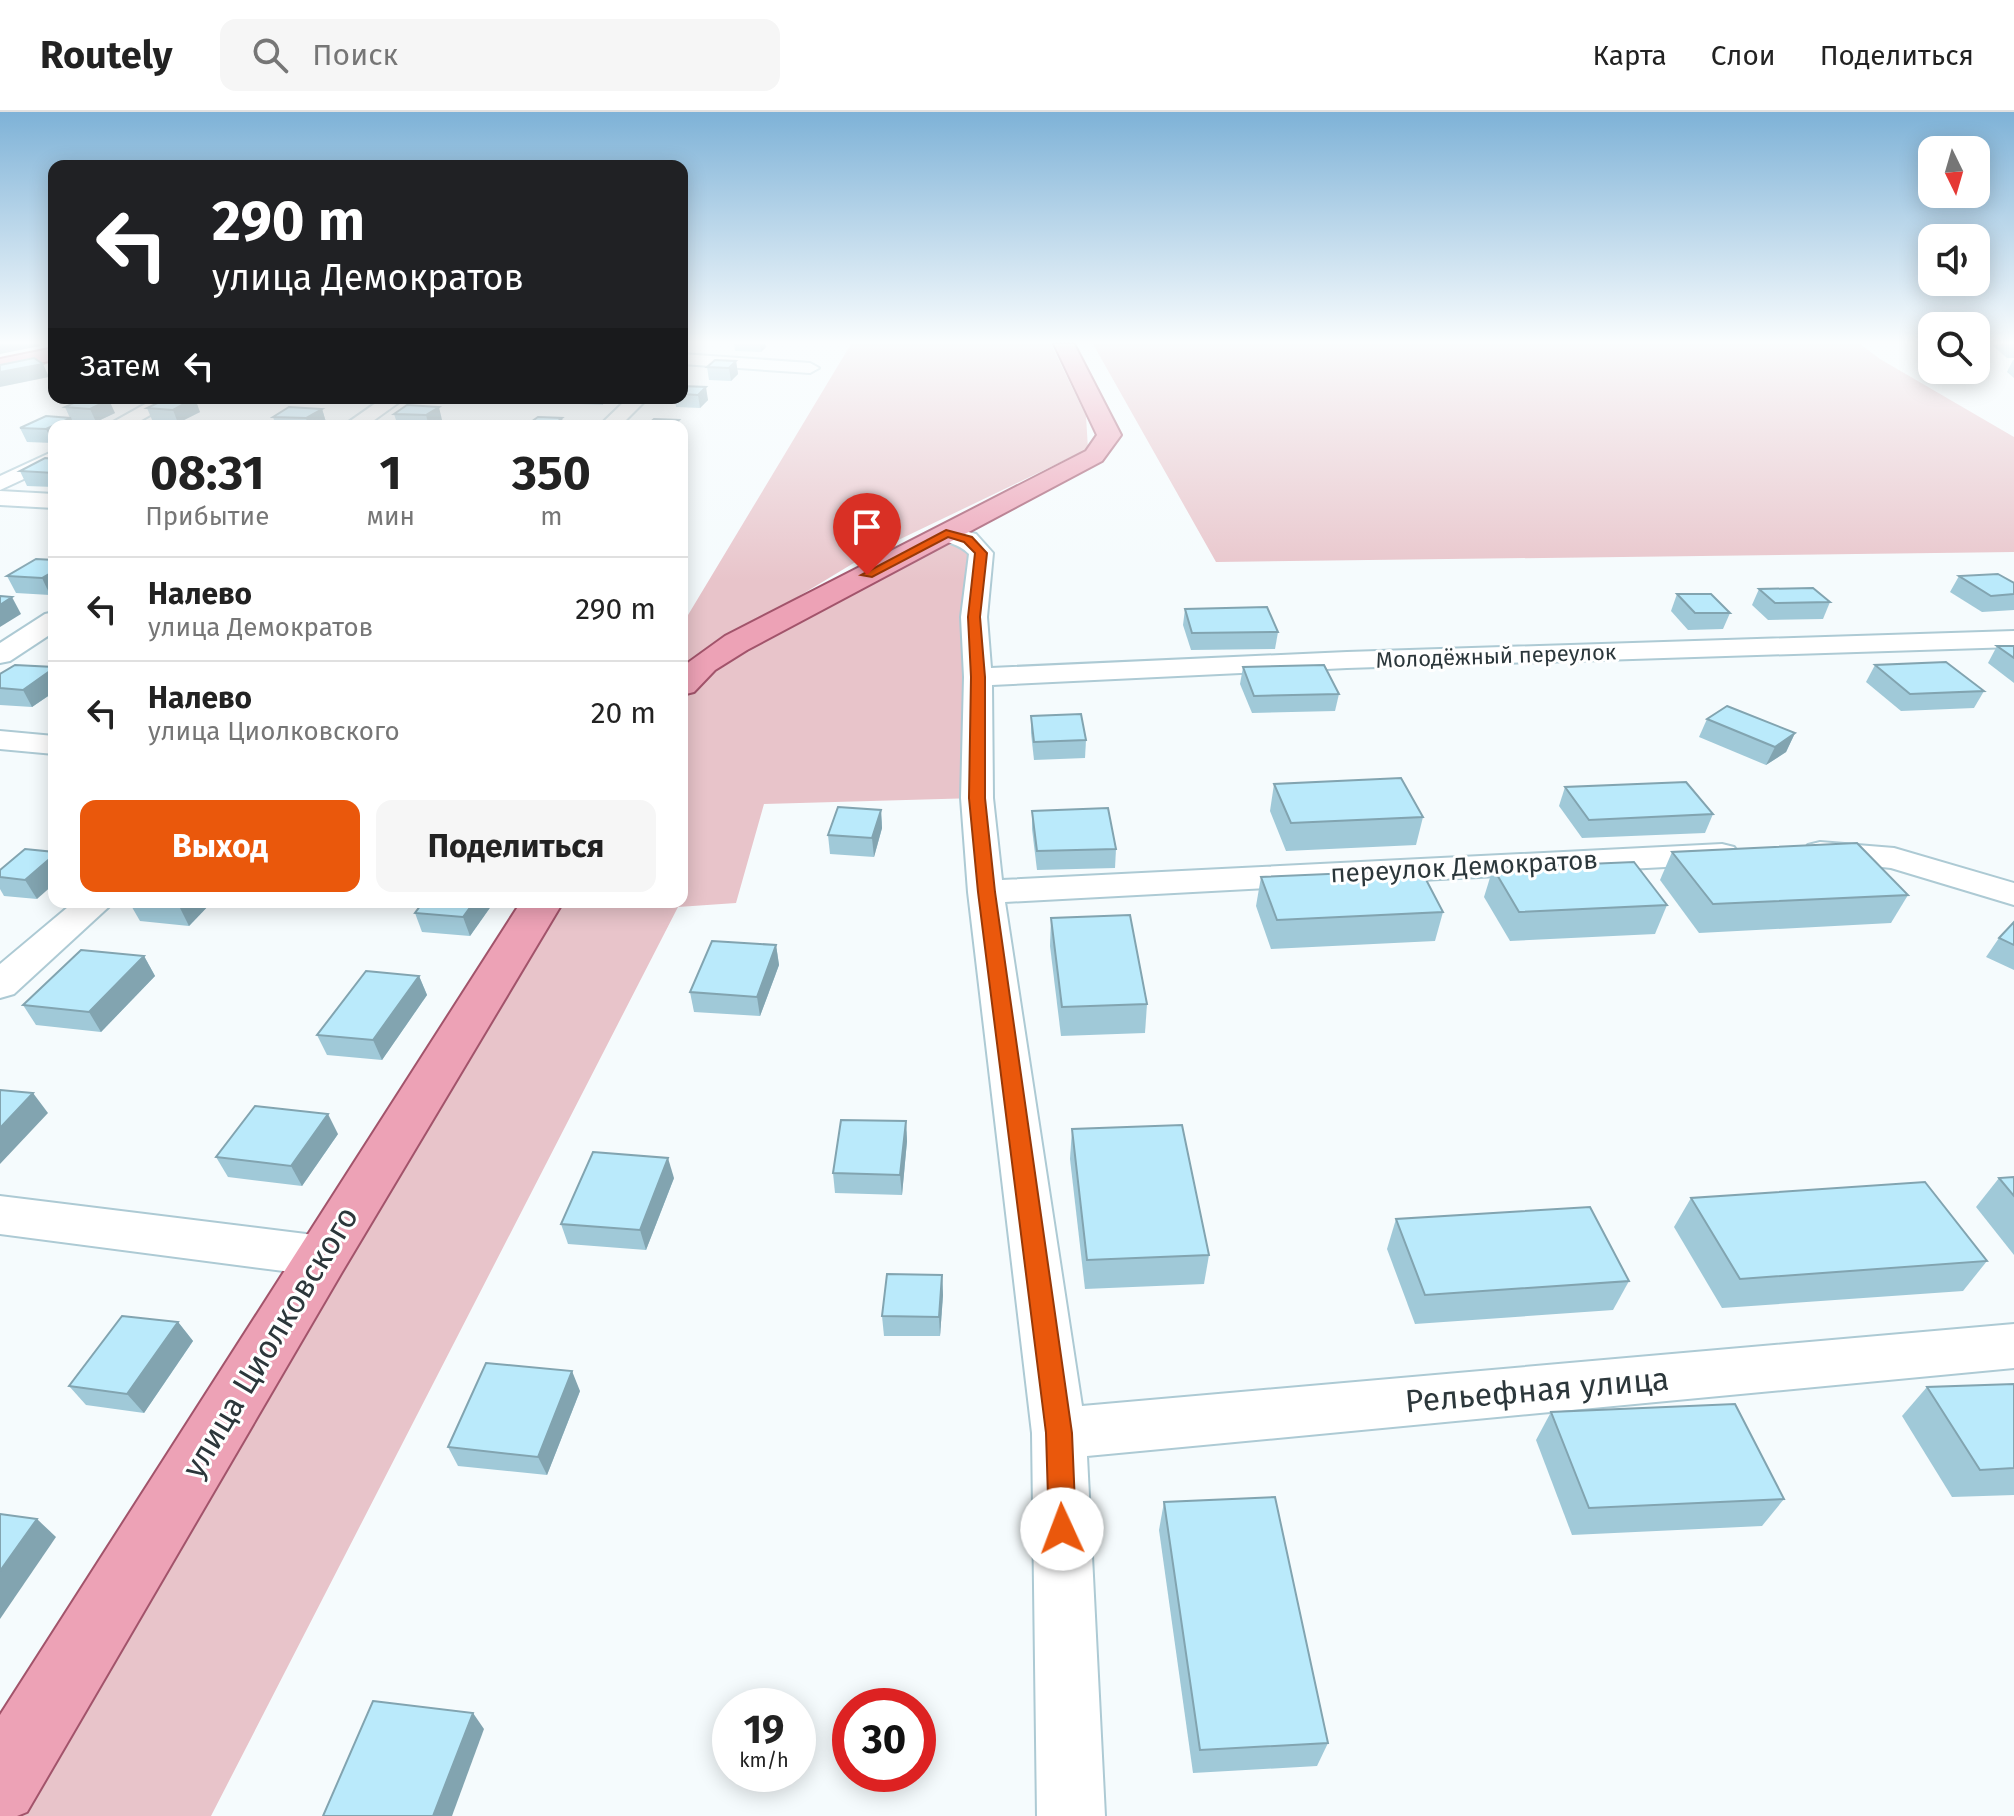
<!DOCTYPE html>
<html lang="ru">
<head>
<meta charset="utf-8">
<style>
	:root { --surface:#fff; --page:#f6f6f6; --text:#222; --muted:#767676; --line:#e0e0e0; --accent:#ea580c }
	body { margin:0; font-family:"Fira Sans",sans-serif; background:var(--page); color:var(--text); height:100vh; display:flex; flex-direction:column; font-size:30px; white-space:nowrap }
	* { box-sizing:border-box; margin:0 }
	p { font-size:26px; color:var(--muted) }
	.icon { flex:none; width:44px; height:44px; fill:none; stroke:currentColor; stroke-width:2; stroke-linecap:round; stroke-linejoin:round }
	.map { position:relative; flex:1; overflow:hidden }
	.details { position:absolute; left:48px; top:308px; width:640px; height:488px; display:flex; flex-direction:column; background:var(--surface); border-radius:16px; box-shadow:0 4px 20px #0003 }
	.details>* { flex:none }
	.guide { position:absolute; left:48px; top:48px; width:640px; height:244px; border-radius:16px; box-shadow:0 4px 20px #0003; background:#202124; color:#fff; overflow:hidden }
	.needle { width:52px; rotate:175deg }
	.tools { position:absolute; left:1918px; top:24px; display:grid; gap:16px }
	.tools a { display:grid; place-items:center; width:72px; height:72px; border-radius:16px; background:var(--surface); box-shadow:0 4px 20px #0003; font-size:40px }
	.speed { position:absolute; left:712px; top:1576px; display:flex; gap:16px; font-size:40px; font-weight:700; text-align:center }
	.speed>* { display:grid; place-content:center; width:104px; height:104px; border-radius:50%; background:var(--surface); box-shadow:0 4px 20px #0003; line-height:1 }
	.speed small { font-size:20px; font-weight:400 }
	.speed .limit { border:12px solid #d22; background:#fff; color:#111 }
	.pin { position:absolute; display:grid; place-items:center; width:68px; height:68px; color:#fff; margin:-82px -34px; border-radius:50% 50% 50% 0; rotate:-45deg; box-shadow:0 0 8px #0007 }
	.pin .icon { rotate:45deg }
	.me { position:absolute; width:88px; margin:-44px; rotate:358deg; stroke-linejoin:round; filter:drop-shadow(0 0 6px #0008) }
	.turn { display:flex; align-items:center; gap:28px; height:168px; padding:0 32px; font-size:36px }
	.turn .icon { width:104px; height:104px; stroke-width:2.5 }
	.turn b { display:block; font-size:56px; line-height:68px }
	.then { display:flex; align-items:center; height:76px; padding:0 32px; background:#0003; gap:16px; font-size:30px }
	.eta { display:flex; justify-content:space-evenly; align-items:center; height:136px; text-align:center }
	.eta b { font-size:48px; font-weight:700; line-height:56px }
	.cta { display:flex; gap:16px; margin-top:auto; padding:16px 32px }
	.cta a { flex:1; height:92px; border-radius:16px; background:var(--accent); color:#fff; font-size:32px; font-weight:700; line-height:92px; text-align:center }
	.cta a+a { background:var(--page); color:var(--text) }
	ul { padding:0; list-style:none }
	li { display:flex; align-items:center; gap:24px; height:104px; padding:0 32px; border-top:2px solid var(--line) }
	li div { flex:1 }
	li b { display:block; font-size:30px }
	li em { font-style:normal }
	header { display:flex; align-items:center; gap:48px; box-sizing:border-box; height:112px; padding:0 40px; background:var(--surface); border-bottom:2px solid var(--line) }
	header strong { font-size:38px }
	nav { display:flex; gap:44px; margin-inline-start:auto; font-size:28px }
	.search { width:560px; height:72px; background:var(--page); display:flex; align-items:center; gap:20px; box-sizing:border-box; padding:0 28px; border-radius:16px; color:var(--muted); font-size:30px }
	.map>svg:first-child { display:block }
	.green { fill:#e8c4ca }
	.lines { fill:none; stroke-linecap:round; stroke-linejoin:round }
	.minor-casing { stroke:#adcad4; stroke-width:4 }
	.major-casing { stroke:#a2546b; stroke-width:4 }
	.minor { fill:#fff; fill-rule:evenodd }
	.major { fill:#eda2b6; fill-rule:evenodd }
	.wall { fill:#a0c9d8 }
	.shaded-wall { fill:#82a4b0 }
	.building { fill:#baeafb; stroke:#82a4b0; stroke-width:2 }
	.route { fill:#ea580c; stroke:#983908; stroke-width:2 }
	.labels { text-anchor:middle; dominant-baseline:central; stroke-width:6; stroke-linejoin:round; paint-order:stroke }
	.far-street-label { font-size:22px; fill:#2c373b; stroke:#fff }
	.street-label { font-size:26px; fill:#2c373b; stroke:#fff }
	.near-street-label { font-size:32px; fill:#2c373b; stroke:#fff }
</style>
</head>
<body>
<header>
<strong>Routely</strong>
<div class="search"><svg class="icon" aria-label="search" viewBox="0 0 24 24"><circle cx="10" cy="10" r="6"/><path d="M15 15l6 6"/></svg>Поиск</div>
<nav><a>Карта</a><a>Слои</a><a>Поделиться</a></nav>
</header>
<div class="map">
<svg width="2014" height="1704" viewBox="0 0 2014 1704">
	<rect width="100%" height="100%" fill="#f5fbfd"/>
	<g class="green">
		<polygon points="851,232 1051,232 1086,304 1088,337 867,443 682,555 682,513"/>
		<polygon points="1093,232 1860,232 1880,247 2014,325 2014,440 1216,450"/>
		<polygon points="946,421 981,441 977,686 764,692 736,791 678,795 211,1704 0,1704 0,1673 542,790 682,790 682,573"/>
	</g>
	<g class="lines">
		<g class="minor-casing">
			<g id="minor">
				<polygon points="682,242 810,251 819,256 810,261 682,252"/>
				<polygon points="156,286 180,286 131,314 106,314"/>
				<polygon points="383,286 405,286 366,314 343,314"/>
				<polygon points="628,286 648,286 620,314 599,314"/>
				<polygon points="54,339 54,353 0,378 0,364"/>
				<polygon points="0,379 54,382 54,396 0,393"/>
				<path d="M946 414 976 422 993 441 987 505 991 556 1347 540 2014 519V535L1347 556 992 573 993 686 1002 768 1722 732 1734 735 1739 742 1734 749 1722 752 1005 790 1082 1294 2014 1212V1256L1087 1344 1105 1704H1037L1032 1321 968 780 961 686 964 565 961 505 969 442C958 430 941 431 934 421L938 416Z"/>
				<polygon points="54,500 54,520 10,549 0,551 0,531 45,502"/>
				<polygon points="0,619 54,624 54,642 0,637"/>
				<polygon points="1820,730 1894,736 2014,771 2014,793 1891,756 1808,747 1803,740 1808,733"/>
				<polygon points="74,790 114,790 14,882 0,886 0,852"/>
				<polygon points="0,1084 322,1124 339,1130 346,1144 339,1158 322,1164 0,1122"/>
			</g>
		</g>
		<g class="major-casing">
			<g id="major">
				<polygon points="1054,232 1074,232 1121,323 1102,349 747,538 715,558 694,580 682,583 682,555 725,524 1086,339 1097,323"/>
				<polygon points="54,236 54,248 0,259 0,247"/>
				<polygon points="521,790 563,790 342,1160 27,1700 17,1704 0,1704 0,1603"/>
			</g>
		</g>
		<use href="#minor" class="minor"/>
		<use href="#major" class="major"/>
	</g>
	<g class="wall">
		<polygon points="734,232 765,232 766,235 761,240 735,239"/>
		<polygon points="1994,232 2014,232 2014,246 2007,246 1993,234"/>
		<polygon points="2013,248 2014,248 2014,266 2007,260"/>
		<polygon points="736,249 738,262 731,269 709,268 707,255"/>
		<polygon points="682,274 708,288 700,296 676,295 675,286 682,286"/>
		<polygon points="84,286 115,301 96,310 73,309 53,331 27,330 20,316 70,306 65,295"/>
		<polygon points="334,286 368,286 365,288"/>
		<polygon points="432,286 471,286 465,291 433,289"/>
		<polygon points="578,286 610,286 610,287 602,293 579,292"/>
		<polygon points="407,293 442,308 434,314 398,314 394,302"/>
		<polygon points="147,296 200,300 178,311 153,310"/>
		<polygon points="322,297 326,310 321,314 276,314 273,305"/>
		<polygon points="54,347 54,375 27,374 20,359"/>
		<polygon points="36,447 50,483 16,481 7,464"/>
		<polygon points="1959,464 2014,471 2014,498 1982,500 1950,480"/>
		<polygon points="1759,477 1830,490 1823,507 1768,508 1752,493"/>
		<polygon points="1677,482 1730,501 1723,517 1688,518 1671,499"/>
		<polygon points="1185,497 1278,520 1275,537 1191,538 1183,513"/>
		<polygon points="1997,534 2014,534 2014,571 1988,551"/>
		<polygon points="1875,553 1984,579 1974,596 1901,599 1866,570"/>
		<polygon points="54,555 54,580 32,595 0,593 0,562"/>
		<polygon points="1243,555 1339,582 1335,599 1252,601 1240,572"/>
		<polygon points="1031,604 1086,628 1085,646 1034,648 1031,621"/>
		<polygon points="1707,607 1795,621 1786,640 1766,653 1699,625"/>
		<polygon points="1274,672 1423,705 1416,733 1286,739 1270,699"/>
		<polygon points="1565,675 1713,702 1705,721 1582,726 1559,694"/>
		<polygon points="881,698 882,716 874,745 830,742 828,723"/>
		<polygon points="1032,699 1116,737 1115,756 1037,758 1032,717"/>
		<polygon points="25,737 37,787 4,784 0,777 0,758"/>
		<polygon points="1672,740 1908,783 1891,811 1699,821 1660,768"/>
		<polygon points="1493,756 1667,793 1655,822 1510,829 1484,785"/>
		<polygon points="1261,765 1443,800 1435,829 1271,837 1256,794"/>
		<polygon points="129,790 212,790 189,814 140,809"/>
		<polygon points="494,790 470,824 422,820 415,801"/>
		<polygon points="1051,806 1147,892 1145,921 1061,924 1050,834"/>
		<polygon points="2014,810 2014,858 1986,845 1999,826"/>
		<polygon points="776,833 779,853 760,904 694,900 690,880"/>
		<polygon points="144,844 155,864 101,920 36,913 23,893"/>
		<polygon points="419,864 427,883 382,948 327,943 317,923"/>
		<polygon points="906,1009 907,1029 902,1083 835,1081 833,1061"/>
		<polygon points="1072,1017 1209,1143 1204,1172 1085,1177 1070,1047"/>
		<polygon points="338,1022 302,1074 228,1065 216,1045"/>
		<polygon points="2014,1065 2014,1143 1976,1095 1999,1066"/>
		<polygon points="674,1066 646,1138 568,1132 561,1112"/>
		<polygon points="1691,1086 1987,1149 1963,1179 1722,1196 1674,1115"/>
		<polygon points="1396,1107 1629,1169 1613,1198 1415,1212 1387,1137"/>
		<polygon points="942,1163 943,1183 940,1224 884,1224 882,1204"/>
		<polygon points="178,1210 193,1229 144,1301 86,1293 69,1274"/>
		<polygon points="2014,1272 2014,1383 1952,1385 1902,1304 1927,1275"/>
		<polygon points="580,1279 547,1363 458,1354 448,1335"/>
		<polygon points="1551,1300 1784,1387 1762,1414 1572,1423 1536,1328"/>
		<polygon points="1164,1390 1328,1631 1317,1654 1193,1661 1159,1418"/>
	</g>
	<g class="shaded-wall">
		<polygon points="0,232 39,232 40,234 0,242"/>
		<polygon points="760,232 765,232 766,235 761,240"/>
		<polygon points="736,249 738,262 731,269 729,256"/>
		<polygon points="43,252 49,265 0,275 0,260"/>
		<polygon points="706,275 708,288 700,296 698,283"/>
		<polygon points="195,286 200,300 178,311 173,298"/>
		<polygon points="601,286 610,286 610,287 602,293"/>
		<polygon points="109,288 115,301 96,310 90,297"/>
		<polygon points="439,295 442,308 434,314 429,314 426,303"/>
		<polygon points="322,297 326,310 321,314 308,314 306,306"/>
		<polygon points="71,306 75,314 54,314 53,331 46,317"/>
		<polygon points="562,306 564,314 553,314 553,313"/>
		<polygon points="54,459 54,480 50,483 42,466"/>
		<polygon points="12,485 21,502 0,515 0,493"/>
		<polygon points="54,556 54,580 32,595 23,578"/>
		<polygon points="1795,621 1786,640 1766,653 1775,635"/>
		<polygon points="881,698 882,716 874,745 872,726"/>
		<polygon points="54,743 54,772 37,787 25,768"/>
		<polygon points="183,790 212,790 189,814 179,794"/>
		<polygon points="474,790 494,790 470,824 463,805"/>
		<polygon points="776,833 779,853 760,904 757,885"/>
		<polygon points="144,844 155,864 101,920 89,900"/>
		<polygon points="419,864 427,883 382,948 373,928"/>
		<polygon points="33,981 48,1001 0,1052 0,1016"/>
		<polygon points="328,1002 338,1022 302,1074 291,1054"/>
		<polygon points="906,1009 907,1029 902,1083 900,1063"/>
		<polygon points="668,1046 674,1066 646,1138 640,1118"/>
		<polygon points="942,1163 943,1183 940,1224 939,1205"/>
		<polygon points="178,1210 193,1229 144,1301 127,1282"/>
		<polygon points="572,1259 580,1279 547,1363 538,1345"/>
		<polygon points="37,1407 56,1425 0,1507 0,1459"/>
		<polygon points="473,1601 484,1617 452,1704 433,1704"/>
	</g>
	<g class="building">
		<polygon points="34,246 43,252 0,260 0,253"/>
		<polygon points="715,248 736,249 729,256 707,255"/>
		<polygon points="682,274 706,275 698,283 682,282"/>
		<polygon points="84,286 109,288 90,297 65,295"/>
		<polygon points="168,286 195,286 173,298 147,296"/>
		<polygon points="407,293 439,295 426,303 394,302"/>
		<polygon points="289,295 322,297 306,306 273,305"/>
		<polygon points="46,304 71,306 46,317 20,316"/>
		<polygon points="538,305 562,306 553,313 528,312"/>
		<polygon points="654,307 679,308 673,314 646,314"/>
		<polygon points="120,312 143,313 116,314"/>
		<polygon points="45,346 54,347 54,361 20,359"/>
		<polygon points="36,447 54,448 54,459 42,466 7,464"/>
		<polygon points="1998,462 2014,471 2014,482 1991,484 1959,464"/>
		<polygon points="1813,476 1830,490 1775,491 1759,477"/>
		<polygon points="1677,482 1711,482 1730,501 1695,501"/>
		<polygon points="0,484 12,485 0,493"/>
		<polygon points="1267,495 1278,520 1192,521 1185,497"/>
		<polygon points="1997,534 2014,534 2014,546"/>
		<polygon points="1946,550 1984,579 1910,582 1875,553"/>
		<polygon points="15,553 54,555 54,556 23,578 0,576 0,562"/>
		<polygon points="1324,553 1339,582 1254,584 1243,555"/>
		<polygon points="1727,594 1795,621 1775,635 1707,607"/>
		<polygon points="1081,602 1086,628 1034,630 1031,604"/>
		<polygon points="1401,666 1423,705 1291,711 1274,672"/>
		<polygon points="1686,670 1713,702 1589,708 1565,675"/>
		<polygon points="838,695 881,698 872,726 828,723"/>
		<polygon points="1108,696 1116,737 1037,739 1032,699"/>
		<polygon points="1857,731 1908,783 1713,792 1672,740"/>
		<polygon points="25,737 54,740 54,743 25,768 0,765 0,758"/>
		<polygon points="1634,750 1667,793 1519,800 1493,756"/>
		<polygon points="1421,758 1443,800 1277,808 1261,765"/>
		<polygon points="133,790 183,790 179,794"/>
		<polygon points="423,790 474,790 463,805 415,801"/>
		<polygon points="1130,803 1147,892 1062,895 1051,806"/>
		<polygon points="2014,810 2014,833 1999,826"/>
		<polygon points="712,829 776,833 757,885 690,880"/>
		<polygon points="81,838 144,844 89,900 23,893"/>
		<polygon points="366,859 419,864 373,928 317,923"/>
		<polygon points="0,978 33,981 0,1016"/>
		<polygon points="255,994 328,1002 291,1054 216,1045"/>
		<polygon points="841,1008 906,1009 900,1063 833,1061"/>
		<polygon points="1182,1013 1209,1143 1087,1148 1072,1017"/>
		<polygon points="593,1040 668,1046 640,1118 561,1112"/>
		<polygon points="2014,1065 2014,1084 1999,1066"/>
		<polygon points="1925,1070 1987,1149 1740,1167 1691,1086"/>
		<polygon points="1590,1095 1629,1169 1425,1183 1396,1107"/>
		<polygon points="887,1162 942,1163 939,1205 882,1204"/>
		<polygon points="122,1204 178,1210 127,1282 69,1274"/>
		<polygon points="486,1251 572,1259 538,1345 448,1335"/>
		<polygon points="2014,1272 2014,1356 1980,1358 1927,1275"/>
		<polygon points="1735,1292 1784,1387 1589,1396 1551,1300"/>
		<polygon points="1275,1385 1328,1631 1200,1638 1164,1390"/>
		<polygon points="0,1402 37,1407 0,1459"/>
		<polygon points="373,1589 473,1601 433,1704 323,1704"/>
	</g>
	<linearGradient id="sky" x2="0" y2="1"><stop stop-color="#7eb2d7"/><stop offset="0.49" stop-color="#fafdfe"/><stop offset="1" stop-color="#fafdfe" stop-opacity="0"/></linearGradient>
	<rect width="2014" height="470" fill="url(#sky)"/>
	<polygon class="route" points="946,418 972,425 987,441 980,505 985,565 985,686 995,780 1072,1321 1076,1417 1072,1427 1062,1431 1053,1427 1049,1417 1046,1321 978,780 969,686 971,565 968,505 975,441 964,430 948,425 872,465 861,463"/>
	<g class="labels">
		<g class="far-street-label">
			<text transform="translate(1496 544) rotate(-2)">Молодёжный переулок</text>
		</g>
		<g class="street-label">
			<text transform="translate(1464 755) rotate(-3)">переулок Демократов</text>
		</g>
		<g class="near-street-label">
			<text transform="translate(270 1230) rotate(-59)">улица Циолковского</text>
			<text transform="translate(1537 1278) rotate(-5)">Рельефная улица</text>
		</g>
	</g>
</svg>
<div class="tools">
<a><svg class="needle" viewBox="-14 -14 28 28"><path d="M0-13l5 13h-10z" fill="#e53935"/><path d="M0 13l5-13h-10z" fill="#767676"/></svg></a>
<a><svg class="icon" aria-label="sound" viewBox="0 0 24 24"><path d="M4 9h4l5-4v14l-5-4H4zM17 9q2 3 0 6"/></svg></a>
<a><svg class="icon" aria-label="search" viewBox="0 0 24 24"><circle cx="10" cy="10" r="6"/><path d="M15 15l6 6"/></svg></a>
</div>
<div class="speed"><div>19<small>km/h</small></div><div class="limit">30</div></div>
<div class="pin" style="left:867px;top:463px;background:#d93025"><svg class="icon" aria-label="arrive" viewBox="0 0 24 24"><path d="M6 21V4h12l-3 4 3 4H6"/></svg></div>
<svg class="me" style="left:1062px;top:1417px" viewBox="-20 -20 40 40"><circle r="19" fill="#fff"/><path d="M0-13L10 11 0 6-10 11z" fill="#ea580c"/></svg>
<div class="guide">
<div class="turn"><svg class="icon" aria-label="left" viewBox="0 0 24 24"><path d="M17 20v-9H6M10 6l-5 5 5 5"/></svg><div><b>290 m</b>улица Демократов</div></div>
<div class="then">Затем<svg class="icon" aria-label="left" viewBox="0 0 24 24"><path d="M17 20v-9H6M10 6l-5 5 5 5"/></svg></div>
</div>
<section class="details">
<div class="eta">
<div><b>08:31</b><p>Прибытие</p></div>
<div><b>1</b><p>мин</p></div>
<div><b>350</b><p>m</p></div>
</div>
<ul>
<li><svg class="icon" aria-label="left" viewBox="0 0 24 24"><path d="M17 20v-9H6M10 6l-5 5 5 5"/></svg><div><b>Налево</b><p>улица Демократов</p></div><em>290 m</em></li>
<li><svg class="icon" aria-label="left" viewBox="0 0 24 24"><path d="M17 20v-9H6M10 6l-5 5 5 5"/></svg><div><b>Налево</b><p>улица Циолковского</p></div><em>20 m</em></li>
</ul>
<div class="cta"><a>Выход</a><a>Поделиться</a></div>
</section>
</div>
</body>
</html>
